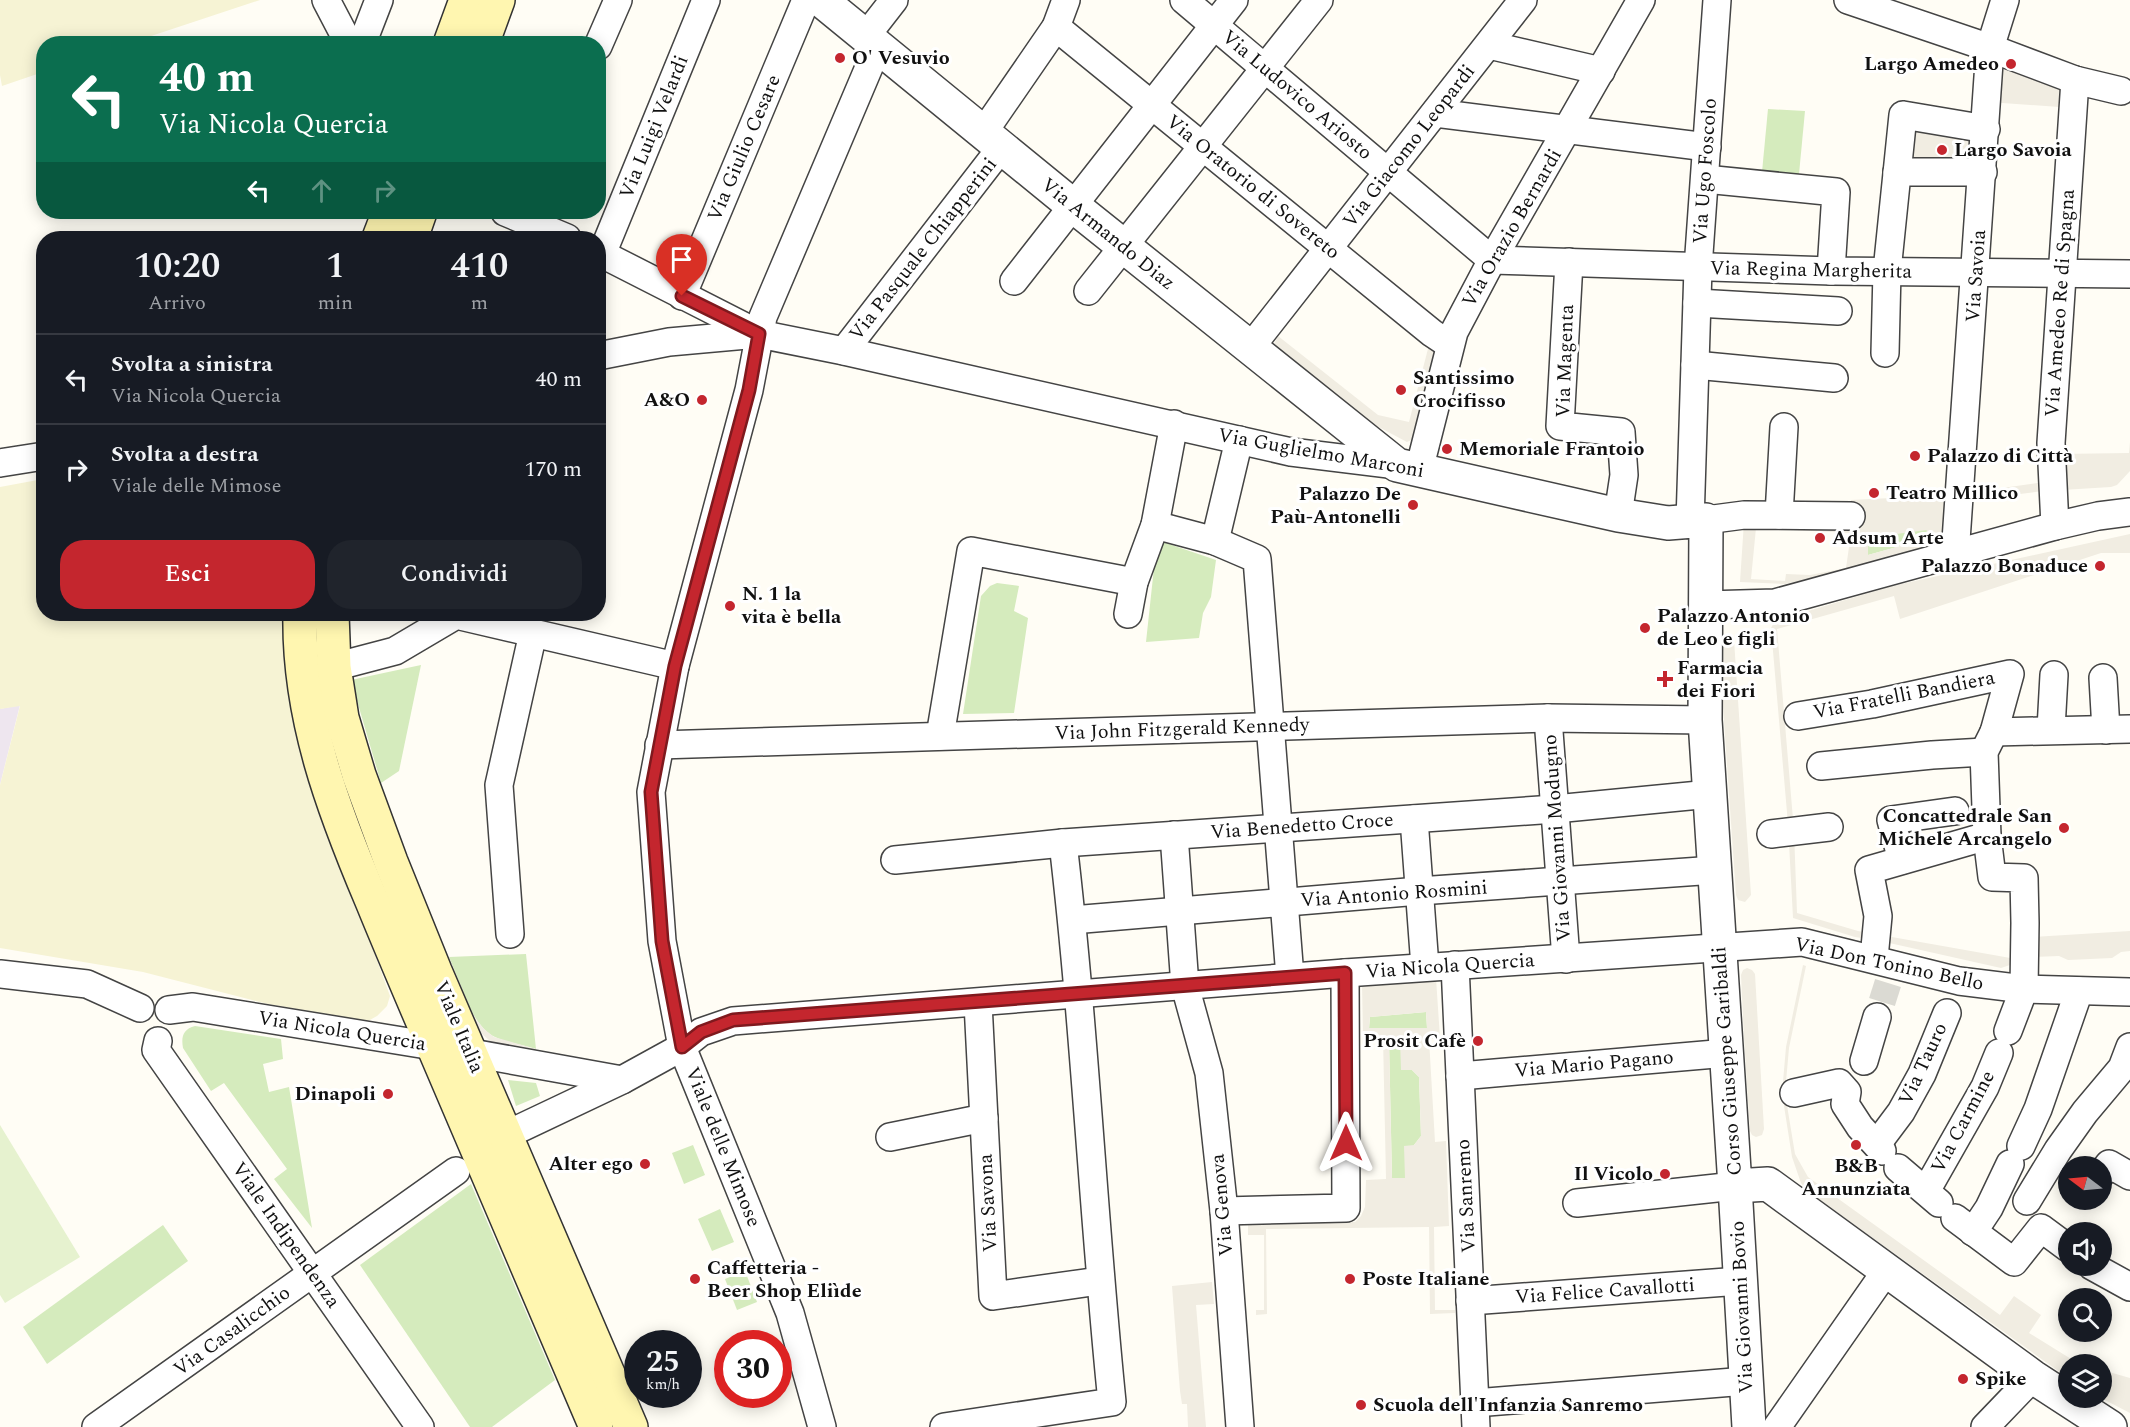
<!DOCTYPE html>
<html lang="it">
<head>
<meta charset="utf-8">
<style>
	:root { --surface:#171b24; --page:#20242c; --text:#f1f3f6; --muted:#9ea1a6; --line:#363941; --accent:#c4262e }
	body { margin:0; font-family:Spectral,serif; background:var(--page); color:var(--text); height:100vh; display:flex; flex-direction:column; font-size:22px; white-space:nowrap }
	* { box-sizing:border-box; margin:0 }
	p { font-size:20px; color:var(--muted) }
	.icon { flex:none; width:33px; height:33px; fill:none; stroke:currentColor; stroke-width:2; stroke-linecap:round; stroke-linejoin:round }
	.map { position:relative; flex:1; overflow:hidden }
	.details { position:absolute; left:36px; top:231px; width:570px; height:390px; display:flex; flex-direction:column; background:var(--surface); border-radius:24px; box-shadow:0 3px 15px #0003 }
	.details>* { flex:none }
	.guide { position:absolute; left:36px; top:36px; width:570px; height:183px; border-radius:24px; box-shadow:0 3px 15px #0003; background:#0b6e4f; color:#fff; overflow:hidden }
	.needle { width:39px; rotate:286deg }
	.tools { position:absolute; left:2058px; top:1156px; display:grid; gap:12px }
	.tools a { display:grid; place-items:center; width:54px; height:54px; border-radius:50%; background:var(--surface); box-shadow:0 3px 15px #0003; font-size:30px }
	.speed { position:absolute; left:624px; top:1330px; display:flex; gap:12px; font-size:30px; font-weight:700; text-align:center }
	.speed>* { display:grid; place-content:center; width:78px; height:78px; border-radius:50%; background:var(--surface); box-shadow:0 3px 15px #0003; line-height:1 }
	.speed small { font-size:15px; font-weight:400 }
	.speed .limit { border:9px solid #d22; background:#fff; color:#111 }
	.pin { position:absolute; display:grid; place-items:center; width:51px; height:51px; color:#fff; margin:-62px -26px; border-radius:50% 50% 50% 0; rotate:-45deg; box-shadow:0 0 6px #0007 }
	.pin .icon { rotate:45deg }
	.me { position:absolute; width:66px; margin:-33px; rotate:0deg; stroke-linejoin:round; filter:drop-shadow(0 0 4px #0008) }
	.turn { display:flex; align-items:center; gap:21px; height:126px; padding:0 24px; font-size:27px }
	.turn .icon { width:78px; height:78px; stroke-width:2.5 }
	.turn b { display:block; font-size:42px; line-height:51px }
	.lanes { display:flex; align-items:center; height:57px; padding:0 24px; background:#0003; justify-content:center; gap:30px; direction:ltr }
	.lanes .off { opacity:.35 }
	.eta { display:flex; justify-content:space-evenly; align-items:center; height:102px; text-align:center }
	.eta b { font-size:36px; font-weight:600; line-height:42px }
	.cta { display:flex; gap:12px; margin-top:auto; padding:12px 24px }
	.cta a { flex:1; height:69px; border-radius:24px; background:var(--accent); color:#fff; font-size:24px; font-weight:600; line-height:69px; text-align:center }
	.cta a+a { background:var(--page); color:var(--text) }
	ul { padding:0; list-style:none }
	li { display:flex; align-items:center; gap:18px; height:90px; padding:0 24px; border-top:2px solid var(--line) }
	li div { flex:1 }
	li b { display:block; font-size:22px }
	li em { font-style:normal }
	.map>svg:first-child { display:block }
	.industrial { fill:#eee6ef }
	.farmland { fill:#f6f3d4 }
	.green { fill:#d5ebbd }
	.pitch { fill:#e6f2cf }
	.plaza { fill:#f1ede2; fill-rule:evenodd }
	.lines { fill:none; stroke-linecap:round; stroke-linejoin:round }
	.minor-tunnel { stroke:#dbdad3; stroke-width:27; stroke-dasharray:27 14; stroke-linecap:butt }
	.minor-casing { stroke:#444; stroke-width:30 }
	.tertiary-casing { stroke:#444; stroke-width:36 }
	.secondary-casing { stroke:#333; stroke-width:36 }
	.minor { stroke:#fff; stroke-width:27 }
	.tertiary { stroke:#fff; stroke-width:33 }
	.secondary { stroke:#fff6b0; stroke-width:33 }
	.route-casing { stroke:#7f191e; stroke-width:15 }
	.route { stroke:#c4262e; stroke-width:10 }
	.poi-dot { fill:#c4262e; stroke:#fff; stroke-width:2 }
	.labels { text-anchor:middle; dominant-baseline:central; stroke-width:6; stroke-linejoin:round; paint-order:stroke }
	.poi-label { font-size:20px; font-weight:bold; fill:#111; stroke:#fff; text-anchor:start }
	.street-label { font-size:20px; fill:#111; stroke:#fff }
</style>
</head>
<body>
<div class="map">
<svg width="2130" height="1427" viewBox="0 0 2130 1427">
	<rect width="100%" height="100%" fill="#fffdf5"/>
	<polygon class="industrial" points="20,705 0,785 0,709"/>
	<g class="farmland">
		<polygon points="0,0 260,0 130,43 44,44 43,72 2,86 0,75"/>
		<polygon points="43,479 44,614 288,614 330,831 390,996 387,1006 377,1016 368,1021 268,1004 143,972 0,948 0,785 20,706 0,709 0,487"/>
	</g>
	<g class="green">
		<polygon points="1768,109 1805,111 1799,174 1762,172"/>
		<polygon points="1927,529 1926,539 1868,555 1868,533 1879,532 1880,536"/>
		<polygon points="1157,540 1216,560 1211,597 1203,613 1199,638 1146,642"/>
		<polygon points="997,583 1019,586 1014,611 1028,618 1014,713 963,714 981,596 990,586"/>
		<polygon points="421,665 399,771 381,783 351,680"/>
		<path d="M526 954 536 1049C523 1045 507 1043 495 1037 471 1026 459 980 449 957Z"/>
		<polygon points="1426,1012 1427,1028 1369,1029 1370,1017"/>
		<path d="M195 1026 281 1039 283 1059 263 1064 269 1092 289 1087 312 1228 274 1179 287 1169 224 1083 211 1091 183 1048C181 1037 183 1029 195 1026Z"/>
		<polygon points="1389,1040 1400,1040 1412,1070 1419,1077 1421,1136 1414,1145 1405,1178 1392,1178"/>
		<polygon points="508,1080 536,1083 540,1096 516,1106"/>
		<polygon points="693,1145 705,1175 684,1184 672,1153"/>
		<polygon points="471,1184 555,1380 492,1427 470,1427 360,1265"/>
		<polygon points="720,1209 734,1242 712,1251 698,1219"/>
		<polygon points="163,1225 188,1261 47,1364 23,1327"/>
		<polygon points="745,1271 757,1302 737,1310 725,1279"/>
	</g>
	<polygon class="pitch" points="0,1125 80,1257 5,1303 0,1295"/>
	<g class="plaza">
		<polygon points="1990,48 2075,80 2073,108 1988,102"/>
		<polygon points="1903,115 1986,129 1983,172 1897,172"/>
		<polygon points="1278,336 1378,415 1409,422 1429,345 1437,349 1414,439 1407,442 1375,425 1274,344"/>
		<polygon points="2130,442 2130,471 2117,485 2111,487 2062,490 2059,454 2129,453"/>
		<polygon points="2045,482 2043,491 2035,492 1972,500 1967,493"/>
		<path d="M1951 495 1946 536 1939 543 1929 547 1844 571 1785 584 1740 582 1744 522 1851 516V500ZM1756 528 1851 533 1846 568 1810 575 1786 574 1785 581 1751 579ZM1927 530 1925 539 1868 555V533L1879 532 1880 536Z"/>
		<polygon points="2130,534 2130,553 2101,553 1900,619 1894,596 1777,629 1794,831 1797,913 1858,931 2016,959 2013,964 2001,968 1876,940 1855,937 1793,918 1788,824 1771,628 1775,621 1892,586"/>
		<polygon points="1721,639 1734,640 1751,895 1745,902 1738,900 1736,895 1720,663"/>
		<polygon points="2130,931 2130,951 2121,952 2112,958 2068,960 2059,956 2033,957 2033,937"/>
		<polygon points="449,957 474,1017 484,1029 494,1037 536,1049 536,1052 490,1041 482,1034 471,1020 444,958"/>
		<polygon points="1803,965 1806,966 1789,1048 1785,1093 1795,1154 1808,1177 2000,1315 2014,1296 2041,1315 2029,1333 2076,1362 2085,1365 2068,1365 2068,1378 1806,1190 1801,1183 1792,1157 1782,1093 1786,1047"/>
		<polygon points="1747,968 1752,970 1755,974 1764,1129 1762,1135 1756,1137 1752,1135 1750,1131 1744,1038 1741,975 1743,970"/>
		<path d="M1436 978 1440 1038 1429 1039 1435 1142 1446 1141 1449 1226 1434 1227 1435 1310H1455V1313L1430 1314 1429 1227 1266 1229 1267 1314 1256 1315V1310H1264V1235H1248V1224L1355 1222 1361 1216 1365 1207 1366 1180 1386 1179 1383 1037H1363L1362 984ZM1426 1012 1427 1028H1369L1370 1017ZM1389 1040H1400L1401 1070H1412L1419 1077 1421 1136 1414 1145 1404 1146 1405 1178H1392Z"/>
		<polygon points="1212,1282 1214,1304 1196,1305 1206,1427 1188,1427 1187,1404 1182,1404 1180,1391 1172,1286"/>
		<polygon points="2102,1370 2130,1378 2130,1413 2101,1398"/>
	</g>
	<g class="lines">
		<polyline class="minor-tunnel" points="1882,1002 1888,983"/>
		<g class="minor-casing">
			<g id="minor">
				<polyline points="326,0 349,44"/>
				<polyline points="1184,0 1492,260 1831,271 2130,274"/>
				<polyline points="1848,0 1990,48 2075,80 2121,91"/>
				<polyline points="1056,27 1432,333 1450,345"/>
				<polyline points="866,36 894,0"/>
				<polyline points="362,44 379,0"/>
				<polyline points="1489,45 1601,71"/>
				<polyline points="598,46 618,0"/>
				<polyline points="1435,113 1707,147"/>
				<polyline points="983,133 1056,27 1066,0"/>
				<polyline points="1897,172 1983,172"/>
				<polyline points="1705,179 1836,192 1831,271"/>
				<polyline points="505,212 567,238"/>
				<polyline points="598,252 759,334 844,351 1291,452 1397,465"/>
				<polyline points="602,254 706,0"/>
				<polyline points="1569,262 1560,426 1621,432 1624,475 1618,515"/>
				<polyline points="1014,281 1234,0"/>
				<polyline points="1088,291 1319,0"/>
				<polyline points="682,296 806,0"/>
				<polyline points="1697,303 1838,311"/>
				<polyline points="1250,348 1523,0"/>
				<polyline points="844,351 1001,148"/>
				<polyline points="1885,353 1887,271 1903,115 1986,129"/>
				<polyline points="598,356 669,342 758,334"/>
				<polyline points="1695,365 1834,378"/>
				<polyline points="0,463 44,456"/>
				<polyline points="1419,470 1454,332 1492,260 1641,0"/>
				<polyline points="1779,515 1784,427"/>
				<polyline points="1706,520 1744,515 1851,516"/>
				<polyline points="1690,522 1698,268 1717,0"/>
				<polyline points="1155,525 1215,541 1257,559 1290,977"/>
				<polyline points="2055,526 2051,443 2075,80"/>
				<polyline points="1215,541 1239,440"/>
				<polyline points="1955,555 1990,48 2005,0"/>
				<polyline points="1706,605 1775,603 2055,526 2098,516 2130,512"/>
				<polyline points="1128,614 1134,582 1155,525 1174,424"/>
				<polyline points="334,667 395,651 456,615 675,666"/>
				<polyline points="2103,678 2106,730"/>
				<polyline points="1798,716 1872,704 2010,674 1994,732 1984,752 1987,836 1992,877 2024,878 2025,923 2024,989 2008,1031"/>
				<polyline points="1548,718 1566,959"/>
				<polyline points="2051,729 2054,675"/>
				<polyline points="1994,732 2130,729"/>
				<polyline points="940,736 971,551 1134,582"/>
				<polyline points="659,745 1548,718 1705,720"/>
				<polyline points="1821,766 1932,755 1984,752"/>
				<polyline points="1414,819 1425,967"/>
				<polyline points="1771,834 1829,827"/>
				<polyline points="1174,835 1185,986 1209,1073 1224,1211 1240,1427"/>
				<polyline points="895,860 1063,843 1555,809 1710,794"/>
				<polyline points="1902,860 1891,820 1955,811"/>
				<polyline points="1072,920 1419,891 1715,870"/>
				<polyline points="510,934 499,785 533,633"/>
				<polyline points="1874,958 1878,916 1869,870 1987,836"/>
				<polyline points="1455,965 1476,1427"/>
				<polyline points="0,974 87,984 140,1008"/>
				<polyline points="978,1003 993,1296 1099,1281"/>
				<polyline points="169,1010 193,1007 433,1046 622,1080"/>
				<polyline points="158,1041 156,1050 420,1427"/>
				<polyline points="1864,1061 1877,1017"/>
				<polyline points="1460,1076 1727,1053"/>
				<polyline points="1794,1093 1839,1083 1847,1092 1845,1104 1860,1127 1882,1151"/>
				<polyline points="890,1137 984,1118"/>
				<polyline points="487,1144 622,1080 682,1047 701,1032 733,1021 1345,973 1802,942 1959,981 2024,989 2130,992"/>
				<polyline points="1877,1144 1901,1112 1922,1074 1947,1013"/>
				<polyline points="2021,1146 2038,1109 2079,991"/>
				<polyline points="1898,1168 1939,1203"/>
				<polyline points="2102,1173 2109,1164 2130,1176"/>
				<polyline points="1926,1191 1985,1087 1999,1053"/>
				<polyline points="2027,1201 2058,1150 2085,1112 2122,1068 2130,1047"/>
				<polyline points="1577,1203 1735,1186"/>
				<polyline points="1224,1211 1346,1208 1345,973"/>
				<polyline points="1955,1218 2014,1262 2041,1228 2068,1248"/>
				<polyline points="1973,1232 1989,1208 2010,1164"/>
				<polyline points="2092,1266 2130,1287"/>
				<polyline points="1470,1301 1740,1281"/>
				<polyline points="1475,1403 1746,1381"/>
				<polyline points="96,1427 456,1171"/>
				<polyline points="822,1427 790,1313 682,1047 662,941 651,792 675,666 749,390 763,317 878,46"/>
				<path d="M944 1427 1112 1402C1093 1216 1085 1029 1063 843"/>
				<polyline points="1777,1427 1886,1271"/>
				<polyline points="1985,1427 2033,1377"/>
			</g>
		</g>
		<g class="tertiary-casing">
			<g id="tertiary">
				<polyline points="821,0 1072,205 1397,465 1618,515 1668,523 1706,520 1705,720 1735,1186 1768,1184 2033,1377 2110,1427"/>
				<polyline points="1735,1186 1749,1427"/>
			</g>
		</g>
		<g class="secondary-casing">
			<g id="secondary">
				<polyline points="450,44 466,0"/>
				<polyline points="482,44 498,0"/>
				<polyline points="379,238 389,212"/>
				<polyline points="411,238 420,212"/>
				<path d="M300 614C298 716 333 809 372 901 392 950 413 999 434 1048 488 1174 542 1301 596 1427"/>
				<polyline points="332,614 334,667 342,718 359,775 391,862 435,971 631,1427"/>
			</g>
		</g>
		<use href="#minor" class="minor"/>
		<use href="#tertiary" class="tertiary"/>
		<use href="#secondary" class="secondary"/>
	</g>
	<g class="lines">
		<g class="route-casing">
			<polyline id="route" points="682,296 759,334 749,390 675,666 651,792 662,941 682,1047 701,1032 733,1020 1345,973 1346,1143"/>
		</g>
		<use href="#route" class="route"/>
	</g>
	<g class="poi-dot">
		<circle cx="840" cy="58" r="6"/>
		<circle cx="2011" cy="64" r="6"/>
		<circle cx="1942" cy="150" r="6"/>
		<circle cx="1401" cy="390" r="6"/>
		<circle cx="702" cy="400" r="6"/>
		<circle cx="1447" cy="449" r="6"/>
		<circle cx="1915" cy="456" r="6"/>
		<circle cx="1874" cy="493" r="6"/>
		<circle cx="1413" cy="505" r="6"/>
		<circle cx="1820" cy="538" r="6"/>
		<circle cx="2100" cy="566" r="6"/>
		<circle cx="730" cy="606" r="6"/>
		<circle cx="1645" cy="628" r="6"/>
		<path d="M1662 670h6v6h6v6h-6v6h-6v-6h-6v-6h6z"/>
		<circle cx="2064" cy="828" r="6"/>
		<circle cx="1478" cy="1041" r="6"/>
		<circle cx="388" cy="1094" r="6"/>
		<circle cx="1856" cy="1145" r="6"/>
		<circle cx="645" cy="1164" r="6"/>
		<circle cx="1665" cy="1174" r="6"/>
		<circle cx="695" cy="1279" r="6"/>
		<circle cx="1350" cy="1279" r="6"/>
		<circle cx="1963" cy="1379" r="6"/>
		<circle cx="1361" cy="1405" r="6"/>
	</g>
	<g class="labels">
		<g class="poi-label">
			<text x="852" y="58">O' Vesuvio</text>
			<text x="1999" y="64" text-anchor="end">Largo Amedeo</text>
			<text x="1954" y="150">Largo Savoia</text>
			<text x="1413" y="378">Santissimo<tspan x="1413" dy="23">Crocifisso</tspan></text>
			<text x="690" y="400" text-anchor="end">A&amp;O</text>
			<text x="1459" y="449">Memoriale Frantoio</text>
			<text x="1927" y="456">Palazzo di Città</text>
			<text x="1886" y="493">Teatro Millico</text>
			<text x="1401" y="494" text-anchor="end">Palazzo De<tspan x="1401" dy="23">Paù-Antonelli</tspan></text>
			<text x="1832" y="538">Adsum Arte</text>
			<text x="2088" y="566" text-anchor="end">Palazzo Bonaduce</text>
			<text x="742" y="594">N. 1 la<tspan x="742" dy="23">vita è bella</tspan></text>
			<text x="1657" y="616">Palazzo Antonio<tspan x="1657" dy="23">de Leo e figli</tspan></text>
			<text x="1677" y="668">Farmacia<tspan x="1677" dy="23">dei Fiori</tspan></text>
			<text x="2052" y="816" text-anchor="end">Concattedrale San<tspan x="2052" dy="23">Michele Arcangelo</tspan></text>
			<text x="1466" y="1041" text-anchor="end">Prosit Cafè</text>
			<text x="376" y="1094" text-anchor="end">Dinapoli</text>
			<text x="633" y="1164" text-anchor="end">Alter ego</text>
			<text x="1856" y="1166" text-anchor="middle">B&amp;B<tspan x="1856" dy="23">Annunziata</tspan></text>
			<text x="1653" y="1174" text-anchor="end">Il Vicolo</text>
			<text x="707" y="1268">Caffetteria -<tspan x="707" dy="23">Beer Shop Eliìde</tspan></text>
			<text x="1362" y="1279">Poste Italiane</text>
			<text x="1975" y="1379">Spike</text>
			<text x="1373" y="1405">Scuola dell'Infanzia Sanremo</text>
		</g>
		<g class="street-label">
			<text transform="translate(1297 95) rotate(40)">Via Ludovico Ariosto</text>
			<text transform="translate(654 127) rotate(-68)">Via Luigi Velardi</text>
			<text transform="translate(1409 146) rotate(-52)">Via Giacomo Leopardi</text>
			<text transform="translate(744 148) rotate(-67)">Via Giulio Cesare</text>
			<text transform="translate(1705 171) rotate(-86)">Via Ugo Foscolo</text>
			<text transform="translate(1253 187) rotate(39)">Via Oratorio di Sovereto</text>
			<text transform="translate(1512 228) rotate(-60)">Via Orazio Bernardi</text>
			<text transform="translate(1108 234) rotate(39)">Via Armando Diaz</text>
			<text transform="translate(923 249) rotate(-52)">Via Pasquale Chiapperini</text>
			<text transform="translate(1811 270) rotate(1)">Via Regina Margherita</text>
			<text transform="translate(1976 276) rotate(-86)">Via Savoia</text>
			<text transform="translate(2060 303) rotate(-86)">Via Amedeo Re di Spagna</text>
			<text transform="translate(1565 361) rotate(-88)">Via Magenta</text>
			<text transform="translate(1321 453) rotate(10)">Via Guglielmo Marconi</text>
			<text transform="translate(1904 695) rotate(-11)">Via Fratelli Bandiera</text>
			<text transform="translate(1182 729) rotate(-2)">Via John Fitzgerald Kennedy</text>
			<text transform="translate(1302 826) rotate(-4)">Via Benedetto Croce</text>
			<text transform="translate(1557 838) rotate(-94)">Via Giovanni Modugno</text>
			<text transform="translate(1394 894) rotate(-4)">Via Antonio Rosmini</text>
			<text transform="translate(1889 964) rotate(12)">Via Don Tonino Bello</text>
			<text transform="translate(1450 966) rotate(-4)">Via Nicola Quercia</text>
			<text transform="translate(459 1027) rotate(67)">Viale Italia</text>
			<text transform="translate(342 1031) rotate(9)">Via Nicola Quercia</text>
			<text transform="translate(1727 1061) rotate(-94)">Corso Giuseppe Garibaldi</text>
			<text transform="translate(1594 1064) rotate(-5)">Via Mario Pagano</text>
			<text transform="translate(1923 1064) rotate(-65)">Via Tauro</text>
			<text transform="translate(1963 1122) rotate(-62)">Via Carmine</text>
			<text transform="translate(723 1147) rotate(68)">Viale delle Mimose</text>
			<text transform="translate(1466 1196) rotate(-93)">Via Sanremo</text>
			<text transform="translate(988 1203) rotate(-93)">Via Savona</text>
			<text transform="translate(1222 1205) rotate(-95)">Via Genova</text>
			<text transform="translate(286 1235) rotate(55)">Viale Indipendenza</text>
			<text transform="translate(1605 1291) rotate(-4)">Via Felice Cavallotti</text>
			<text transform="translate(1742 1307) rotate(-93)">Via Giovanni Bovio</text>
			<text transform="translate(232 1331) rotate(-36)">Via Casalicchio</text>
		</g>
	</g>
</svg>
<div class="tools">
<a><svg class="needle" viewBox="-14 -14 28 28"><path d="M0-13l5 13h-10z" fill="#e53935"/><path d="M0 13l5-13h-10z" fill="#9ea1a6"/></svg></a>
<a><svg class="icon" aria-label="sound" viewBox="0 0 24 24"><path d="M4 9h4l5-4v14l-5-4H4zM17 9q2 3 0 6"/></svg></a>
<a><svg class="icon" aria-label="search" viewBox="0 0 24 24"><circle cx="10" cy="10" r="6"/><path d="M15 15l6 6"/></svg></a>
<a><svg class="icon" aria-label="layers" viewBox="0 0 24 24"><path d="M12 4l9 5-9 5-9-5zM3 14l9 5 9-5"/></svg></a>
</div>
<div class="speed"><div>25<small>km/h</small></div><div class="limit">30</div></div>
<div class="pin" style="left:682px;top:296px;background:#d93025"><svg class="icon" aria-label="arrive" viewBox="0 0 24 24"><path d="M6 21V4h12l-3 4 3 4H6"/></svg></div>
<svg class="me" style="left:1346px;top:1143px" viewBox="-20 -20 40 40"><path d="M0-17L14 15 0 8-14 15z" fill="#c4262e" stroke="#fff" stroke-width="4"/></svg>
<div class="guide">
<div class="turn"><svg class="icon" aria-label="left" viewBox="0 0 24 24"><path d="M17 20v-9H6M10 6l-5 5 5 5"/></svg><div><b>40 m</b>Via Nicola Quercia</div></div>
<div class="lanes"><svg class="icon" aria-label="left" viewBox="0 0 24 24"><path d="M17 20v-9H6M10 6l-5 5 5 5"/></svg><svg class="icon off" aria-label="ahead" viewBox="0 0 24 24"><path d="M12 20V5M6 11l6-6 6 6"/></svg><svg class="icon off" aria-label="right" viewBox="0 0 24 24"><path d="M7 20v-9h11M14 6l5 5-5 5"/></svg></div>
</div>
<section class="details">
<div class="eta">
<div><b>10:20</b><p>Arrivo</p></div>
<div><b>1</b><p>min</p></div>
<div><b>410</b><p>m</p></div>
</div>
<ul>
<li><svg class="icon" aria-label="left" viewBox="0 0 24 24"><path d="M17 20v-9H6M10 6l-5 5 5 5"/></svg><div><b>Svolta a sinistra</b><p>Via Nicola Quercia</p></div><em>40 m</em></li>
<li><svg class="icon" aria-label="right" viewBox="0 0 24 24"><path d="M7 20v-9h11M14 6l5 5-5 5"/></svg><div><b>Svolta a destra</b><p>Viale delle Mimose</p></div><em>170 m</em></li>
</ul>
<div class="cta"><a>Esci</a><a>Condividi</a></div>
</section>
</div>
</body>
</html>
